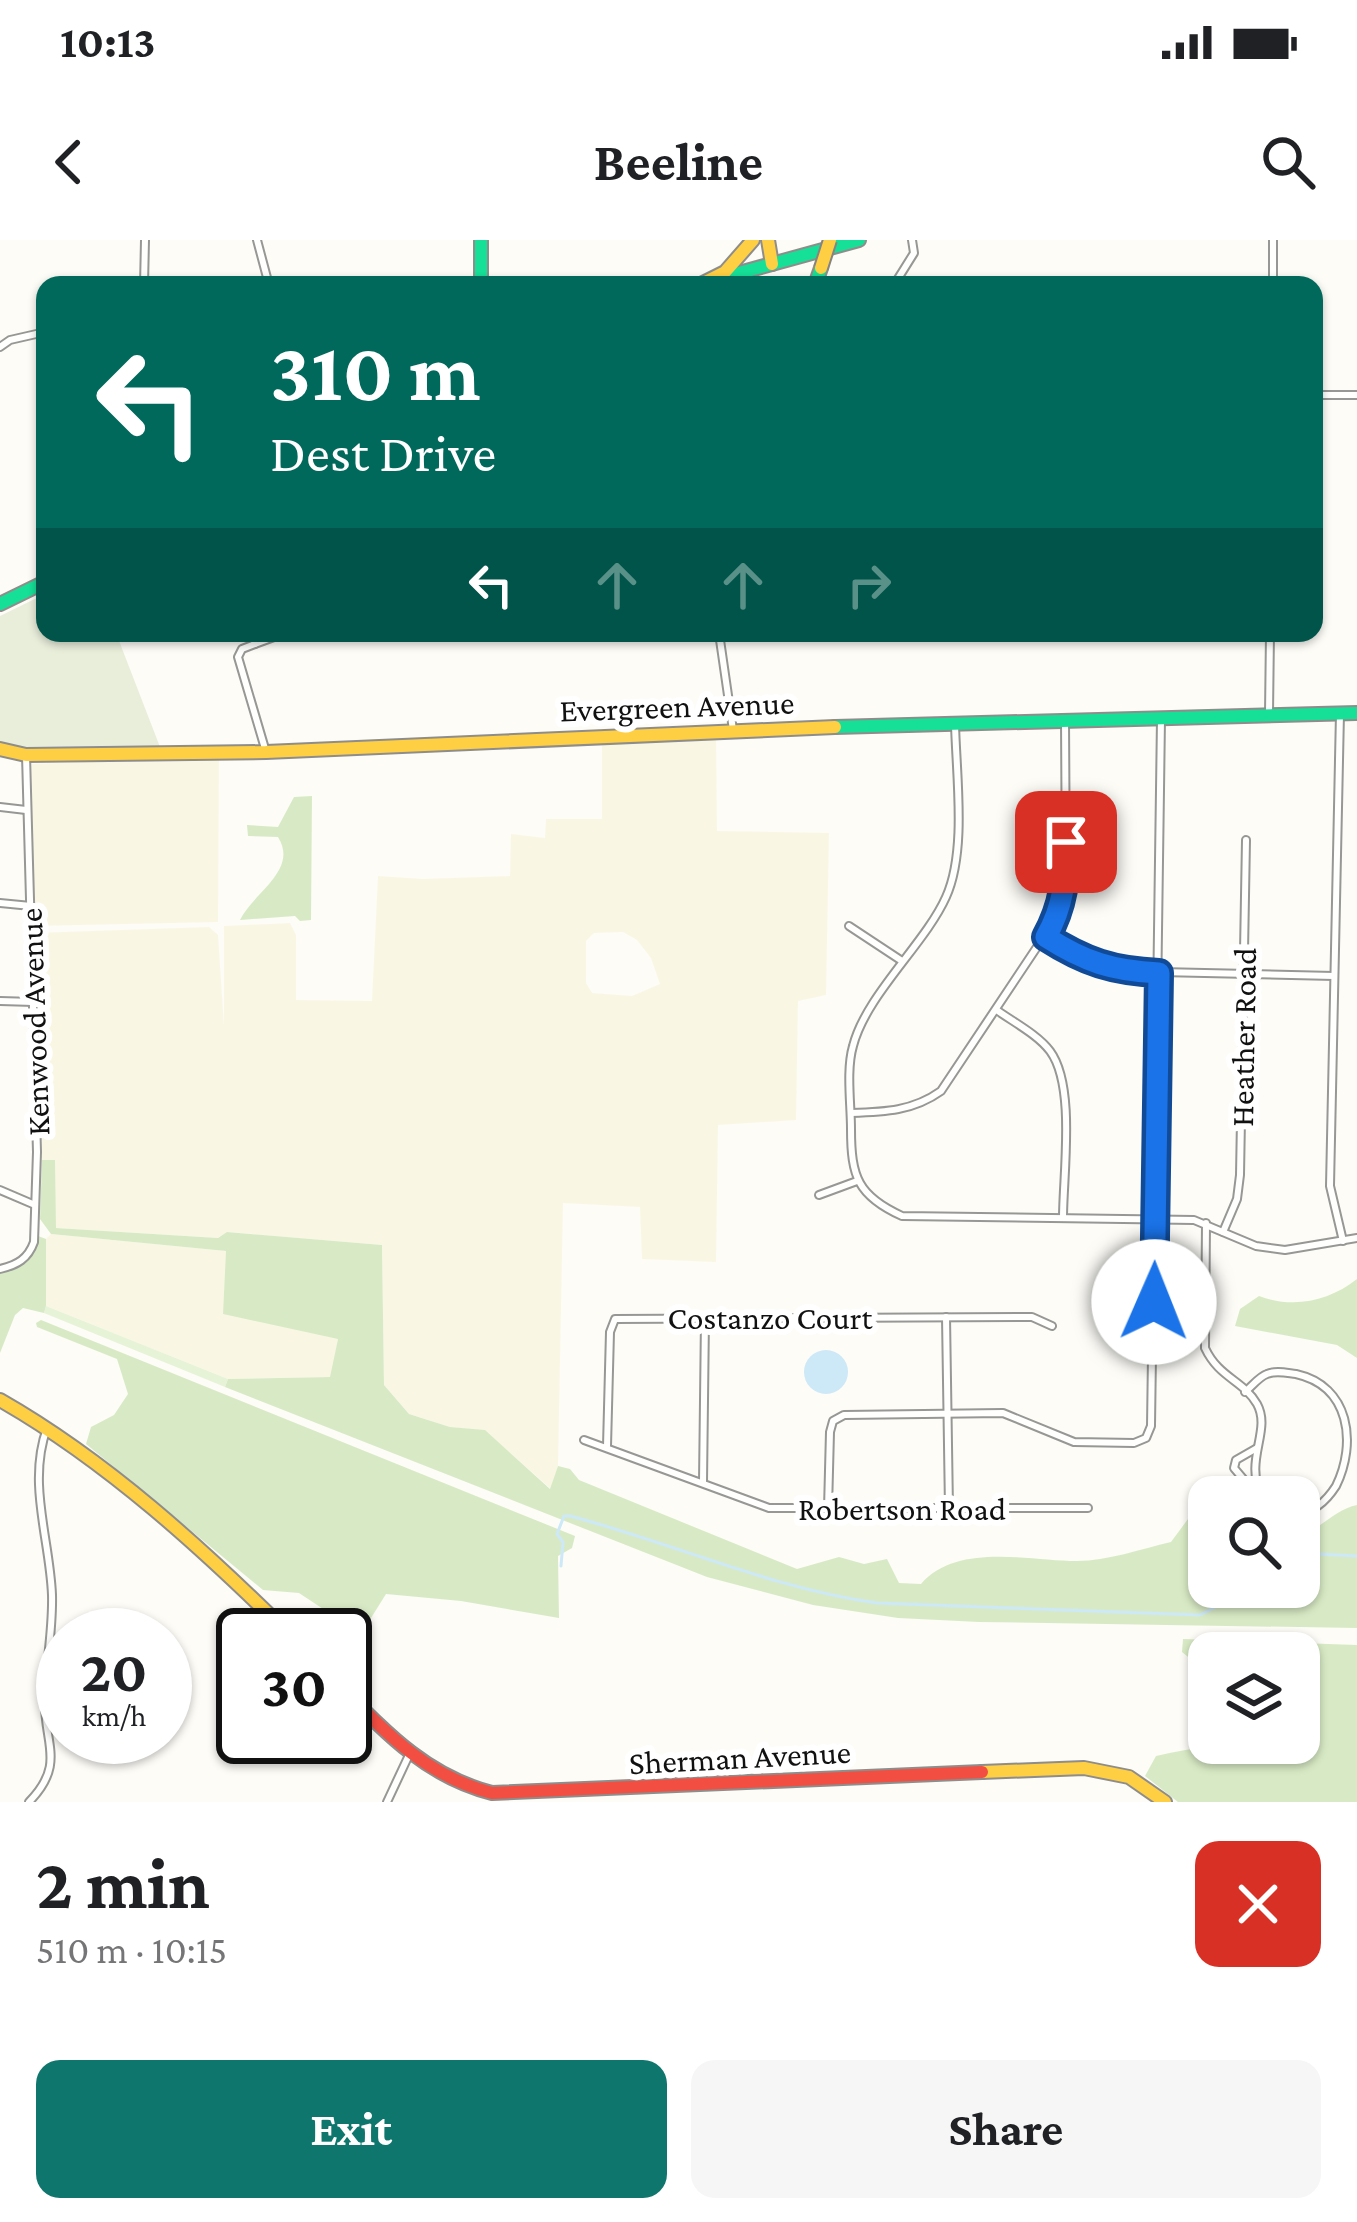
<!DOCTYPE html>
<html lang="en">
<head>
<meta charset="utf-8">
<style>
	:root { --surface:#fff; --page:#f6f6f6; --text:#202124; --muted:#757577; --accent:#0f766e }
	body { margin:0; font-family:"Crimson Pro",serif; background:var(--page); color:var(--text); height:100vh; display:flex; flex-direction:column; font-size:45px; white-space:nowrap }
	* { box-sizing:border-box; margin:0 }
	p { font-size:39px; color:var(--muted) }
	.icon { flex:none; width:66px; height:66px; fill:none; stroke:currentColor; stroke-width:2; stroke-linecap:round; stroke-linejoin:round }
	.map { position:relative; height:1562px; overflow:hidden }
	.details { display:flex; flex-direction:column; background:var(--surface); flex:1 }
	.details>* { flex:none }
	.hud { position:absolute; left:36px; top:36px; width:1287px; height:366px; border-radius:24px; box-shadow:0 3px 9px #0004; background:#00695c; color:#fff; overflow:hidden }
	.tools { position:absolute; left:1188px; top:1236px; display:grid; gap:24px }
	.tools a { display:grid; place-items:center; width:132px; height:132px; border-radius:24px; background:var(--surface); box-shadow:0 3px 9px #0004; font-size:60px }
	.speed { position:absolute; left:36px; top:1368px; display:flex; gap:24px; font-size:60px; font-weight:700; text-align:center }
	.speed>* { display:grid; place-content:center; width:156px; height:156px; border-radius:50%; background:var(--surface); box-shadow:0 3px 9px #0004; line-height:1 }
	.speed small { font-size:30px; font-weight:400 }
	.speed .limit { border:6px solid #111; border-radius:18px; background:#fff; color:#111 }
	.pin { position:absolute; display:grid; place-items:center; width:102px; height:102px; color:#fff; margin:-51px; border-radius:24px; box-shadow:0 6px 18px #0006 }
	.me { position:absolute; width:132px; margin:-66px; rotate:1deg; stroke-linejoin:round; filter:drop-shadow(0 0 9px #0008) }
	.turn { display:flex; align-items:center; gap:42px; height:252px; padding:0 36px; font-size:54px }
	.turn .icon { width:156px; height:156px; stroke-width:2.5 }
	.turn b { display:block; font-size:84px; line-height:102px }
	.lanes { display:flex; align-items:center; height:114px; padding:0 36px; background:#0003; justify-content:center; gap:60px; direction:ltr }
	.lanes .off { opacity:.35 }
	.round { display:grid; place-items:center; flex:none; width:126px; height:126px; border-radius:24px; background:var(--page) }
	.overview { display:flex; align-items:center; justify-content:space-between; height:204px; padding:0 36px }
	h1 { font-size:72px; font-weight:700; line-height:90px }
	.primary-button { display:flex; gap:24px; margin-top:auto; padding:24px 36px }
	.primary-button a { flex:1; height:138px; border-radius:24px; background:var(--accent); color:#fff; font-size:48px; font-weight:700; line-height:138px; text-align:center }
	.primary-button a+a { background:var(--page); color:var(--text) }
	.status { display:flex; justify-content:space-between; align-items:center; height:84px; padding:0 60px; background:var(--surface); direction:ltr }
	.status svg { height:33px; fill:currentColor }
	header { display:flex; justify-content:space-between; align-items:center; height:156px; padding:0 36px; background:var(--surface); font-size:54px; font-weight:700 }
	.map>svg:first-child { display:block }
	.farmland { fill:#f9f7e4; fill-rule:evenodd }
	.green { fill:#e7f3d7 }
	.forest { fill:#d8eac5 }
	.cemetery { fill:#e9eedb }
	.water { fill:#cde8f7 }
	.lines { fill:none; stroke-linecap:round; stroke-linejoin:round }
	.stream { stroke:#cde8f7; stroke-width:3 }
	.street-casing { stroke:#979795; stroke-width:10 }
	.fast-casing { stroke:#8e8d8b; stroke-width:16 }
	.slow-casing { stroke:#8e8d8b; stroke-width:16 }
	.jam-casing { stroke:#8e8d8b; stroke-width:16 }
	.street { stroke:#fffffe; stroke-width:6 }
	.fast { stroke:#16e098; stroke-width:12 }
	.slow { stroke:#ffcf43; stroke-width:12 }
	.jam { stroke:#f24e42; stroke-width:12 }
	.slow-bridge-casing { stroke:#858482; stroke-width:16; stroke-linecap:butt }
	.slow-bridge { stroke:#ffcf43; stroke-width:12 }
	.route-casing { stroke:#114b97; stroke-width:30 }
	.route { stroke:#1a73e8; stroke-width:21 }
	.labels { text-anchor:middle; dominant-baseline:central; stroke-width:12; stroke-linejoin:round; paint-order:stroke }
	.street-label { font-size:33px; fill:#111; stroke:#fff }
</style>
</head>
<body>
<div class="status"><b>10:13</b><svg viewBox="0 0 49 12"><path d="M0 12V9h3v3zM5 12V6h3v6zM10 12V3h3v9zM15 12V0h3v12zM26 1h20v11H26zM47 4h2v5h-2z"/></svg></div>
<header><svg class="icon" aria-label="back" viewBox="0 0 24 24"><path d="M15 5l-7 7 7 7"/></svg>Beeline<svg class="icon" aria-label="search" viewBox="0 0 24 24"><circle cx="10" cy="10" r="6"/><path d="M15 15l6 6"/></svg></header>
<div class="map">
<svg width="1357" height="1562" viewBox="0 0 1357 1562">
	<rect width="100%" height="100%" fill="#fdfcf7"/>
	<g class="farmland">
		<path d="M716 495 717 591 829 593 826 755 798 761 796 880 718 885 716 1022 642 1019 640 967 563 963 558 1226 551 1249 485 1191 450 1187 409 1174 384 1145 382 1005 228 992 218 998 55 988V921L42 920 34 693 209 687 218 695 224 786V686L290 683 296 695V760L372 761 378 636 423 639 510 636 511 594 545 598 546 579H602V501ZM623 692 637 700 651 718 660 744 632 756 592 753 586 743V701L594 693Z"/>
		<polygon points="219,517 218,682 33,686 31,524"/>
		<polygon points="51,994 227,1011 338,1099 331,1137 228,1139 46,1066 44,1017 46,999"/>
	</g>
	<polygon class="green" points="46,1066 228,1139 225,1147 44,1073"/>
	<g class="forest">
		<path d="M312 556 311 680 300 681 295 676 240 680C253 653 299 630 278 597L248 596 247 585 278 587 294 557Z"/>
		<path d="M42 920H55L56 988 218 998 227 992 382 1005 384 1145 409 1174 450 1187 485 1190 550 1249 558 1226 570 1229 579 1240 797 1329 839 1317 864 1324 887 1319 899 1343 921 1344C957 1302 1029 1321 1077 1321 1107 1321 1141 1309 1171 1302L1188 1279 1209 1309V1347H1299V1297C1320 1289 1336 1269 1357 1265V1388L979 1382 898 1378 813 1365 707 1337 225 1147 228 1139 330 1137 338 1099 223 1074 226 1011 51 994 40 979Z"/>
		<polygon points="38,996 46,999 46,1066 44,1073 23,1068 15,1075 0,1113 0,1034 26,1020"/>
		<path d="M1357 1039V1118L1337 1105 1235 1086 1240 1069 1259 1056C1294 1069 1329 1061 1357 1039Z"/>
		<polygon points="41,1080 575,1296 572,1308 558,1316 559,1378 461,1361 386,1354 361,1394 299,1353 263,1350 86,1204 91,1187 114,1175 128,1154 117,1119 37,1087 36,1083"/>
		<path d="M1183 1399 1357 1405V1562H1178L1145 1536 1156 1516C1205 1504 1248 1503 1299 1503V1413H1209V1434L1182 1412Z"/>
	</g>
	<polygon class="cemetery" points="45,354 45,393 116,393 160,507 25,508 0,503 0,376"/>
	<circle class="water" cx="826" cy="1132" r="22"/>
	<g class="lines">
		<g class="stream">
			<polyline points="1299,1313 1357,1316"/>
			<path d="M561 1326 563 1302 557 1294 564 1276H570C673 1303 770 1348 877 1363L1200 1375 1254 1347"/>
		</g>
		<g class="street-casing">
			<g id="street">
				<polyline points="257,0 269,45"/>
				<polyline points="144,45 145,0"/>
				<polyline points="894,45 914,13 912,0"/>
				<polyline points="1273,45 1273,0"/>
				<polyline points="0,107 10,100 45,92"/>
				<polyline points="1314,155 1357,155"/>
				<polyline points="251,393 255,404 242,409 238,417 266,512"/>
				<polyline points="719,393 733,490"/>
				<polyline points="255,404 285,393"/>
				<polyline points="1269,473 1270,393"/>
				<polyline points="1340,473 1330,946 1343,1001"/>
				<path d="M955 483C956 534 967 611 946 657 925 704 866 755 853 806 846 830 851 864 851 889 851 937 858 956 902 976L1194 980 1256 1006 1285 1010 1357 998"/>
				<polyline points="0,567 26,570"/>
				<polyline points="0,663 31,666"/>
				<polyline points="849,686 902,721"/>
				<polyline points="1046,697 1083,721 1115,731 1334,736"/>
				<polyline points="0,761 34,762"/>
				<path d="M998 771C1015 783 1038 795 1050 811 1076 846 1063 934 1063 978"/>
				<path d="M851 873C885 872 913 871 941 851L1059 674 1066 642 1065 480"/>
				<polyline points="0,950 35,965"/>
				<polyline points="819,955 857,941"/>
				<path d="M1206 983 1205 1108C1219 1138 1243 1140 1257 1164 1272 1191 1243 1220 1262 1257"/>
				<polyline points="1223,992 1237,959 1240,935 1246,600"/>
				<path d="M0 1029C17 1025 28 1019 34 1002L37 912 26 515"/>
				<polyline points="946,1077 949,1269"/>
				<path d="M1245 1152C1252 1146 1260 1136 1267 1134 1276 1130 1287 1133 1296 1134 1350 1146 1357 1203 1336 1246 1327 1260 1315 1272 1299 1272"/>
				<polyline points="584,1200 769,1268 1088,1268"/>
				<polyline points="607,1206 610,1092 615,1079 1032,1077 1052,1086"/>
				<polyline points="1254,1241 1245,1241 1234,1228 1236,1220 1257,1208"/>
				<polyline points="703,1242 705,1078"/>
				<polyline points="828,1269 830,1192 833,1181 844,1175 1003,1173 1074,1202 1134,1203 1146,1198 1151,1186 1161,479"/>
				<path d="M29 1562C67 1523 43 1503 45 1458 46 1423 53 1390 52 1355 50 1300 27 1243 47 1188"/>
				<polyline points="387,1562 409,1515"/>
			</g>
		</g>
		<g class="fast-casing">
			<g id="fast">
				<polyline points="481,0 481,45"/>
				<polyline points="721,38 859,0"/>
				<polyline points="815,45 821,28"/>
				<polyline points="0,364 45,342"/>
				<polyline points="835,487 1357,473"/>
			</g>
		</g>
		<g class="slow-casing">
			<g id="slow">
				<polyline points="768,0 772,24"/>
				<polyline points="699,45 725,32 753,0"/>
				<polyline points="0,509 26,515 266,512 835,487"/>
				<path d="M0 1160C107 1221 203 1309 290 1395"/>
				<polyline points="982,1532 1084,1528 1129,1537 1165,1562"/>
			</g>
		</g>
		<g class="jam-casing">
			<path id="jam" d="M345 1451C389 1496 429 1537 492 1553L982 1532"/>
		</g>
		<use href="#street" class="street"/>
		<use href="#fast" class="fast"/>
		<use href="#slow" class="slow"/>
		<use href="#jam" class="jam"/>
		<g class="slow-bridge-casing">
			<polyline id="slow-bridge" points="821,28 830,0"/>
		</g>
		<use href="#slow-bridge" class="slow-bridge"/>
	</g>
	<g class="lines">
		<g class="route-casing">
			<path id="route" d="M1066 602C1066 638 1064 665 1046 697 1085 722 1113 731 1159 733L1154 1062"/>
		</g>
		<use href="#route" class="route"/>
	</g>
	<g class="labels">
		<g class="street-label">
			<text transform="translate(677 466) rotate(-2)">Evergreen Avenue</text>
			<text transform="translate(34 782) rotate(-92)">Kenwood Avenue</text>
			<text transform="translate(1243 797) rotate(-89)">Heather Road</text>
			<text x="770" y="1077">Costanzo Court</text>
			<text x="902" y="1268">Robertson Road</text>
			<text transform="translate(740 1517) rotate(-3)">Sherman Avenue</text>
		</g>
	</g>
</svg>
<div class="tools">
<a><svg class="icon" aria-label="search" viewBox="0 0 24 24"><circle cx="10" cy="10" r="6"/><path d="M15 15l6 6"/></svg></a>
<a><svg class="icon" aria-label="layers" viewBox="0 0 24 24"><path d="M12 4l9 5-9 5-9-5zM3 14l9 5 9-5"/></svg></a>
</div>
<div class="speed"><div>20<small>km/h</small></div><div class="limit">30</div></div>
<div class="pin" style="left:1066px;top:602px;background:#d93025"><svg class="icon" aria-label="arrive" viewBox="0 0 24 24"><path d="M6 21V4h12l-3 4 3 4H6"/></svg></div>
<svg class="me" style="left:1154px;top:1062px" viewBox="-20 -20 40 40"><circle r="19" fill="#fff"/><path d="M0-13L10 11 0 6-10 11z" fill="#1a73e8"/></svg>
<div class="hud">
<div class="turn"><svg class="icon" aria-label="left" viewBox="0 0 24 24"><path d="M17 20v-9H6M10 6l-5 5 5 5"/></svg><div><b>310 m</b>Dest Drive</div></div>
<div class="lanes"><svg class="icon" aria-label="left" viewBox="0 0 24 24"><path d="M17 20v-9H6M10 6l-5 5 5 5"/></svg><svg class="icon off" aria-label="ahead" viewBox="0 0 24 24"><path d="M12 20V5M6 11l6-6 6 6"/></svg><svg class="icon off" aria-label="ahead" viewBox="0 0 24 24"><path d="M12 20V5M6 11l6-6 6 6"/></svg><svg class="icon off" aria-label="right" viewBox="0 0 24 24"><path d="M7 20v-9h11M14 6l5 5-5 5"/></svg></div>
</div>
</div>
<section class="details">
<div class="overview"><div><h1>2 min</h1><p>510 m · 10:15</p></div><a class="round" style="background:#d93025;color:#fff"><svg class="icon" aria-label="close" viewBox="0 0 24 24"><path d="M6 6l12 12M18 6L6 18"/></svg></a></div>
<div class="primary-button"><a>Exit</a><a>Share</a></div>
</section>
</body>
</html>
